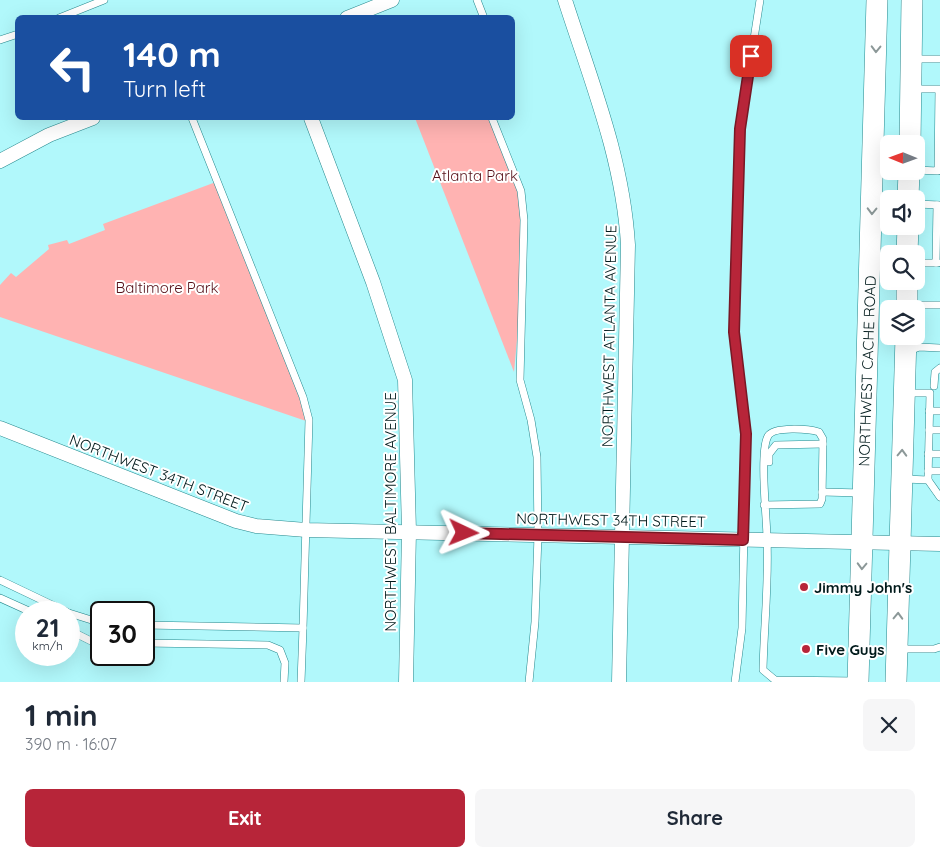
<!DOCTYPE html>
<html lang="en">
<head>
<meta charset="utf-8">
<style>
	:root { --surface:#fff; --page:#f6f6f7; --text:#1f2937; --muted:#747a83; --accent:#b72539 }
	body { margin:0; font-family:Quicksand,sans-serif; background:var(--page); color:var(--text); height:100vh; display:flex; flex-direction:column; font-size:19px; white-space:nowrap }
	* { box-sizing:border-box; margin:0 }
	p { font-size:16px; color:var(--muted) }
	.icon { flex:none; width:28px; height:28px; fill:none; stroke:currentColor; stroke-width:2; stroke-linecap:round; stroke-linejoin:round }
	.map { position:relative; height:682px; overflow:hidden }
	.side { display:flex; flex-direction:column; background:var(--surface); flex:1 }
	.side>* { flex:none }
	.guide { position:absolute; left:15px; top:15px; width:500px; height:105px; border-radius:8px; box-shadow:0 5px 20px #0002; background:#1a4fa0; color:#fff; overflow:hidden }
	.needle { width:32px; rotate:271deg }
	.buttons { position:absolute; left:880px; top:135px; display:grid; gap:10px }
	.buttons a { display:grid; place-items:center; width:45px; height:45px; border-radius:8px; background:var(--surface); box-shadow:0 5px 20px #0002; font-size:25px }
	.speed { position:absolute; left:15px; top:601px; display:flex; gap:10px; font-size:25px; font-weight:700; text-align:center }
	.speed>* { display:grid; place-content:center; width:65px; height:65px; border-radius:50%; background:var(--surface); box-shadow:0 5px 20px #0002; line-height:1 }
	.speed small { font-size:12px; font-weight:400 }
	.speed .limit { border:2px solid #111; border-radius:8px; background:#fff; color:#111 }
	.pin { position:absolute; display:grid; place-items:center; width:42px; height:42px; color:#fff; margin:-21px; border-radius:10px; box-shadow:0 2px 8px #0006 }
	.me { position:absolute; width:55px; margin:-28px; rotate:92deg; stroke-linejoin:round; filter:drop-shadow(0 0 4px #0008) }
	.turn { display:flex; align-items:center; gap:18px; height:105px; padding:0 25px; font-size:22px }
	.turn .icon { width:65px; height:65px; stroke-width:2.5 }
	.turn b { display:block; font-size:35px; line-height:42px }
	.round { display:grid; place-items:center; flex:none; width:52px; height:52px; border-radius:8px; background:var(--page) }
	.summary { display:flex; align-items:center; justify-content:space-between; height:85px; padding:0 25px }
	h1 { font-size:30px; font-weight:700; line-height:38px }
	.button { display:flex; gap:10px; margin-top:auto; padding:10px 25px }
	.button a { flex:1; height:58px; border-radius:8px; background:var(--accent); color:#fff; font-size:20px; font-weight:700; line-height:58px; text-align:center }
	.button a+a { background:var(--page); color:var(--text) }
	.map>svg:first-child { display:block }
	.green { fill:#ffb3b2 }
	.lines { fill:none; stroke-linecap:round; stroke-linejoin:round }
	.lane-casing { stroke:#26898e; stroke-width:8 }
	.street-casing { stroke:#26898e; stroke-width:15 }
	.primary-casing { stroke:#26898e; stroke-width:22 }
	.lane { stroke:#fff; stroke-width:7 }
	.street { stroke:#fff; stroke-width:14 }
	.primary { stroke:#fff; stroke-width:21 }
	.oneway { stroke:#8c9898 }
	.route-casing { stroke:#771825; stroke-width:12 }
	.route { stroke:#b72539; stroke-width:9 }
	.poi-dot { fill:#b72539; stroke:#fff; stroke-width:2 }
	.labels { text-anchor:middle; dominant-baseline:central; stroke-width:4; stroke-linejoin:round; paint-order:stroke }
	.park-label { font-size:15px; fill:#551018; stroke:#fff }
	.street-label { font-size:15px; fill:#001a1b; stroke:#fff }
	.poi-label { font-size:15px; font-weight:bold; fill:#001a1b; stroke:#fff; text-anchor:start }
</style>
</head>
<body>
<div class="map">
<svg width="940" height="682" viewBox="0 0 940 682">
	<rect width="100%" height="100%" fill="#b1f8fb"/>
	<g class="green">
		<polygon points="415,118 488,118 519,191 523,219 519,318 514,372"/>
		<polygon points="216,182 301,397 306,421 0,317 0,285 11,273 16,277 49,249 48,245 67,240 69,244 105,230 103,224"/>
	</g>
	<g class="lines">
		<g class="lane-casing">
			<g id="lane">
				<polyline points="477,0 484,18"/>
				<polyline points="59,18 104,0"/>
				<polyline points="0,40 18,34"/>
				<polyline points="913,59 940,59"/>
				<polyline points="912,89 939,89 938,171 916,170"/>
				<polyline points="192,118 303,397 309,420 303,628"/>
				<polyline points="492,118 521,191 524,220 520,380 531,420 537,457 538,535 535,622 529,682"/>
				<polyline points="916,204 940,205"/>
				<polyline points="871,261 889,261"/>
				<polyline points="916,263 938,263"/>
				<polyline points="936,263 937,205"/>
				<polyline points="910,305 940,305"/>
				<polyline points="909,351 919,347 940,348"/>
				<polyline points="934,386 935,372 940,368"/>
				<polyline points="907,393 930,393 928,480"/>
				<polyline points="929,411 940,411"/>
				<polyline points="929,430 940,430"/>
				<polyline points="928,454 940,454"/>
				<polyline points="769,462 769,454 776,445 823,444"/>
				<polyline points="928,471 940,471"/>
				<polyline points="905,479 928,480 940,497"/>
				<polyline points="822,492 862,493"/>
				<path d="M764 505 820 504 822 499 823 439 819 432C809 429 774 426 768 436 759 452 767 519 767 539 769 582 764 626 763 670L775 680 856 681"/>
				<polyline points="0,580 67,612"/>
				<polyline points="0,598 31,612"/>
				<polyline points="69,613 101,623"/>
				<polyline points="144,625 303,628 301,682"/>
				<polyline points="69,630 93,642 101,642"/>
				<polyline points="144,643 268,645 280,650 285,663 284,682"/>
				<polyline points="898,649 934,649 940,647"/>
				<polyline points="735,682 742,628 746,434 734,332 735,261 740,129 760,0"/>
			</g>
		</g>
		<g class="street-casing">
			<g id="street">
				<path d="M565 0C591 81 623 159 628 245L619 682"/>
				<polyline points="347,18 392,0"/>
				<polyline points="311,118 373,282 405,380 409,531 406,682"/>
				<polyline points="0,161 49,135 93,118"/>
				<polyline points="0,428 236,521 256,526 306,530 940,544"/>
			</g>
		</g>
		<g class="primary-casing">
			<g id="primary">
				<polyline points="910,144 912,0"/>
				<polyline points="908,199 909,171"/>
				<polyline points="907,254 908,226"/>
				<polyline points="907,309 907,281"/>
				<polyline points="858,682 877,0"/>
				<polyline points="896,682 906,336"/>
			</g>
		</g>
		<use href="#lane" class="lane"/>
		<use href="#street" class="street"/>
		<use href="#primary" class="primary"/>
	</g>
	<defs><path id="oneway-chevron" d="M-2-3.5L2.5 0L-2 3.5" fill="none" stroke-width="1.6" stroke-linecap="round" stroke-linejoin="round" transform="scale(1.25)"/></defs>
	<g class="oneway">
		<use href="#oneway-chevron" transform="translate(876 49) rotate(91)"/>
		<use href="#oneway-chevron" transform="translate(872 211) rotate(91)"/>
		<use href="#oneway-chevron" transform="translate(902 453) rotate(-88)"/>
		<use href="#oneway-chevron" transform="translate(862 566) rotate(92)"/>
		<use href="#oneway-chevron" transform="translate(898 616) rotate(-88)"/>
	</g>
	<g class="lines">
		<g class="route-casing">
			<polyline id="route" points="464,533 743,540 746,434 734,332 740,129 751,56"/>
		</g>
		<use href="#route" class="route"/>
	</g>
	<g class="poi-dot">
		<circle cx="804" cy="587" r="5"/>
		<circle cx="806" cy="649" r="5"/>
	</g>
	<g class="labels">
		<g class="park-label">
			<text x="475" y="175">Atlanta Park</text>
			<text x="167" y="287">Baltimore Park</text>
		</g>
		<g class="street-label">
			<text transform="translate(609 336) rotate(-89)">NORTHWEST ATLANTA AVENUE</text>
			<text transform="translate(867 371) rotate(-88)">NORTHWEST CACHE ROAD</text>
			<text transform="translate(159 473) rotate(21)">NORTHWEST 34TH STREET</text>
			<text transform="translate(390 512) rotate(-90)">NORTHWEST BALTIMORE AVENUE</text>
			<text transform="translate(611 520) rotate(1)">NORTHWEST 34TH STREET</text>
		</g>
		<g class="poi-label">
			<text x="814" y="587">Jimmy John's</text>
			<text x="816" y="649">Five Guys</text>
		</g>
	</g>
</svg>
<div class="buttons">
<a><svg class="needle" viewBox="-14 -14 28 28"><path d="M0-13l5 13h-10z" fill="#e53935"/><path d="M0 13l5-13h-10z" fill="#747a83"/></svg></a>
<a><svg class="icon" aria-label="sound" viewBox="0 0 24 24"><path d="M4 9h4l5-4v14l-5-4H4zM17 9q2 3 0 6"/></svg></a>
<a><svg class="icon" aria-label="search" viewBox="0 0 24 24"><circle cx="10" cy="10" r="6"/><path d="M15 15l6 6"/></svg></a>
<a><svg class="icon" aria-label="layers" viewBox="0 0 24 24"><path d="M12 4l9 5-9 5-9-5zM3 14l9 5 9-5"/></svg></a>
</div>
<div class="speed"><div>21<small>km/h</small></div><div class="limit">30</div></div>
<div class="pin" style="left:751px;top:56px;background:#d93025"><svg class="icon" aria-label="arrive" viewBox="0 0 24 24"><path d="M6 21V4h12l-3 4 3 4H6"/></svg></div>
<svg class="me" style="left:464px;top:533px" viewBox="-20 -20 40 40"><path d="M0-17L14 15 0 8-14 15z" fill="#b72539" stroke="#fff" stroke-width="4"/></svg>
<div class="guide">
<div class="turn"><svg class="icon" aria-label="left" viewBox="0 0 24 24"><path d="M17 20v-9H6M10 6l-5 5 5 5"/></svg><div><b>140 m</b>Turn left</div></div>
</div>
</div>
<section class="side">
<div class="summary"><div><h1>1 min</h1><p>390 m · 16:07</p></div><a class="round"><svg class="icon" aria-label="close" viewBox="0 0 24 24"><path d="M6 6l12 12M18 6L6 18"/></svg></a></div>
<div class="button"><a>Exit</a><a>Share</a></div>
</section>
</body>
</html>
